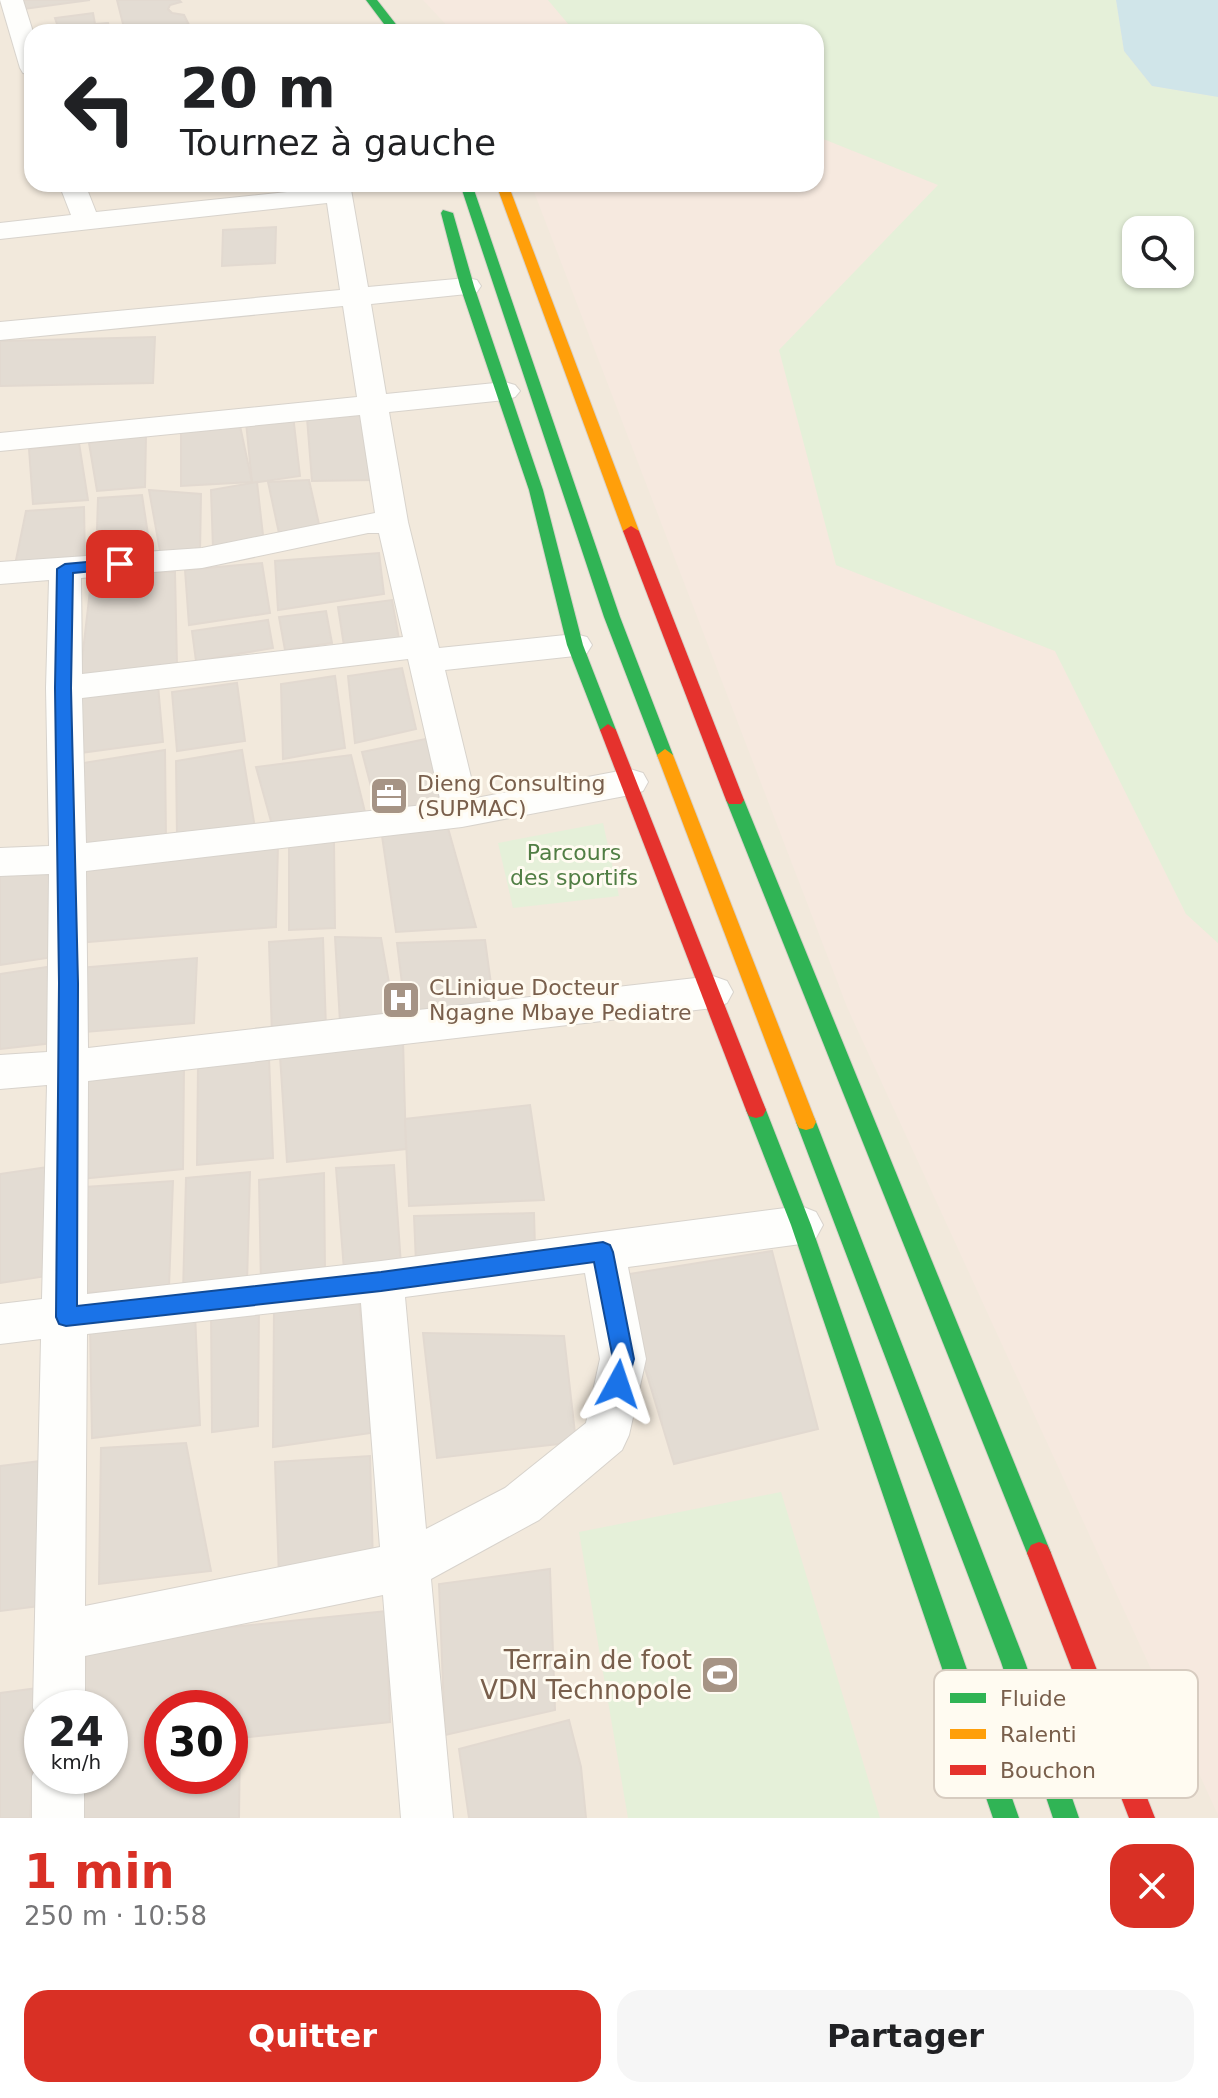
<!DOCTYPE html>
<html lang="fr">
<head>
<meta charset="utf-8">
<style>
	:root { --surface:#fff; --page:#f6f6f6; --text:#202124; --muted:#757577; --accent:#d93025 }
	body { margin:0; font-family:"DejaVu Sans",sans-serif; background:var(--page); color:var(--text); height:100vh; display:flex; flex-direction:column; font-size:30px; white-space:nowrap }
	* { box-sizing:border-box; margin:0 }
	p { font-size:26px; color:var(--muted) }
	.icon { flex:none; width:44px; height:44px; fill:none; stroke:currentColor; stroke-width:2; stroke-linecap:round; stroke-linejoin:round }
	.map { position:relative; height:1818px; overflow:hidden }
	.drawer { display:flex; flex-direction:column; background:var(--surface); flex:1 }
	.drawer>* { flex:none }
	.guide { position:absolute; left:24px; top:24px; width:800px; height:168px; border-radius:24px; box-shadow:0 2px 6px #0004; background:#fff; color:var(--text); overflow:hidden }
	.buttons { position:absolute; left:1122px; top:216px; display:grid; gap:16px }
	.buttons a { display:grid; place-items:center; width:72px; height:72px; border-radius:16px; background:var(--surface); box-shadow:0 2px 6px #0004; font-size:40px }
	.speed { position:absolute; left:24px; top:1690px; display:flex; gap:16px; font-size:40px; font-weight:700; text-align:center }
	.speed>* { display:grid; place-content:center; width:104px; height:104px; border-radius:50%; background:var(--surface); box-shadow:0 2px 6px #0004; line-height:1 }
	.speed small { font-size:20px; font-weight:400 }
	.speed .limit { border:12px solid #d22; background:#fff; color:#111 }
	.pin { position:absolute; display:grid; place-items:center; width:68px; height:68px; color:#fff; margin:-34px; border-radius:16px; box-shadow:0 4px 12px #0006 }
	.me { position:absolute; width:88px; margin:-44px; rotate:5deg; stroke-linejoin:round; filter:drop-shadow(0 0 6px #0008) }
	.turn { display:flex; align-items:center; gap:28px; height:168px; padding:0 24px; font-size:36px }
	.turn .icon { width:104px; height:104px; stroke-width:2.5 }
	.turn b { display:block; font-size:56px; line-height:68px }
	.round { display:grid; place-items:center; flex:none; width:84px; height:84px; border-radius:24px; background:var(--page) }
	.head { display:flex; align-items:center; justify-content:space-between; height:136px; padding:0 24px }
	h1 { font-size:48px; font-weight:700; line-height:60px; color:var(--accent) }
	.cta { display:flex; gap:16px; margin-top:auto; padding:16px 24px }
	.cta a { flex:1; height:92px; border-radius:24px; background:var(--accent); color:#fff; font-size:32px; font-weight:700; line-height:92px; text-align:center }
	.cta a+a { background:var(--page); color:var(--text) }
	.map>svg:first-child { display:block }
	.residential { fill:#f2e9dc; fill-rule:evenodd }
	.commercial { fill:#f6e9df }
	.green { fill:#e5f0d9; fill-rule:evenodd }
	.water { fill:#d0e5e9 }
	.building { fill:#e3dcd3; stroke:#e2d9d0; stroke-width:2; fill-rule:evenodd }
	.lines { fill:none; stroke-linecap:round; stroke-linejoin:round }
	.street-casing { stroke:#d8d3cc; stroke-width:2 }
	.fast-casing { stroke:#d9d2ca; stroke-width:2 }
	.slow-casing { stroke:#d9d2ca; stroke-width:2 }
	.jam-casing { stroke:#d9d2ca; stroke-width:2 }
	.street { fill:#fefefc; fill-rule:evenodd }
	.fast { fill:#30b455; fill-rule:evenodd }
	.slow { fill:#ff9f0a; fill-rule:evenodd }
	.jam { fill:#e5322d; fill-rule:evenodd }
	.route { fill:#1a73e8; stroke:#114b97; stroke-width:2 }
	.labels { text-anchor:middle; dominant-baseline:central; stroke-width:6; stroke-linejoin:round; paint-order:stroke }
	.poi-label { font-size:22px; fill:#795f4c; stroke:#fffbf1; text-anchor:start }
	.park-label { font-size:22px; fill:#517e44; stroke:#fffbf1 }
	.near-poi-label { font-size:26px; fill:#795f4c; stroke:#fffbf1; text-anchor:end }
	.key { fill:#fffbf1; stroke:#d7ccc0; stroke-width:2 }
	.key-label { font-size:22px; fill:#795f4c }
</style>
</head>
<body>
<div class="map">
<svg width="1218" height="1818" viewBox="0 0 1218 1818">
	<rect width="100%" height="100%" fill="#f9f6ee"/>
	<path class="residential" d="M0 0H1218V1818H0ZM32 32H816V184H32ZM1136 230H1180V274H1136ZM42 1708H110V1776H42ZM162 1708H230V1776H162Z"/>
	<g class="commercial">
		<polygon points="423,0 548,0 575,32 453,32"/>
		<polygon points="816,136 939,185 836,565 1055,651 1186,913 1218,943 1218,1815 847,1007 531,184 816,184"/>
	</g>
	<g class="green">
		<path d="M548 0H1116L1124 51 1152 86 1218 97V943L1186 914 1055 651 836 565 779 350 938 185 816 136V32H575ZM1136 230H1180V274H1136Z"/>
		<polygon points="603,823 619,896 513,908 498,843"/>
		<polygon points="781,1492 880,1818 628,1818 579,1532"/>
	</g>
	<polygon class="water" points="1116,0 1218,0 1218,97 1152,86 1124,51"/>
	<g class="building">
		<polygon points="19,0 90,0 24,9"/>
		<polygon points="117,0 179,0 181,2 170,5 168,9 172,13 184,15 189,25 125,32"/>
		<polygon points="93,13 95,24 108,23 111,32 37,32 58,27 55,18"/>
		<polygon points="245,184 316,184 247,191"/>
		<polygon points="276,227 275,263 222,266 223,230"/>
		<polygon points="155,337 153,383 0,386 0,341"/>
		<polygon points="365,414 374,480 312,481 307,418"/>
		<polygon points="293,415 300,476 252,483 246,422"/>
		<polygon points="239,421 252,482 181,486 181,427"/>
		<polygon points="146,435 145,487 97,491 89,443"/>
		<polygon points="79,443 88,500 33,504 29,449"/>
		<polygon points="309,480 321,533 280,538 268,482"/>
		<polygon points="257,482 264,544 213,548 211,490"/>
		<polygon points="149,490 201,494 200,554 160,551"/>
		<polygon points="142,495 151,554 96,560 98,498"/>
		<polygon points="84,507 85,561 15,565 26,511"/>
		<polygon points="379,553 384,594 278,610 275,561"/>
		<polygon points="262,563 270,613 189,625 185,570"/>
		<polygon points="175,572 177,665 80,677 92,573"/>
		<polygon points="392,600 399,639 344,646 338,607"/>
		<polygon points="326,611 332,643 285,650 279,617"/>
		<polygon points="268,620 273,648 196,661 192,631"/>
		<polygon points="402,668 416,729 355,743 348,676"/>
		<polygon points="335,676 345,748 283,759 281,684"/>
		<polygon points="237,683 245,741 177,751 172,692"/>
		<polygon points="158,685 163,742 80,753 78,693"/>
		<polygon points="431,738 448,808 380,821 362,752"/>
		<polygon points="165,750 166,841 84,849 83,763"/>
		<polygon points="242,750 255,828 177,837 176,761"/>
		<polygon points="351,755 366,816 272,825 256,767"/>
		<polygon points="446,821 476,927 396,932 381,829"/>
		<polygon points="334,842 335,928 289,930 289,843"/>
		<polygon points="278,844 276,927 77,943 85,859"/>
		<polygon points="52,867 54,957 0,965 0,872"/>
		<polygon points="335,937 381,938 395,1016 340,1022"/>
		<polygon points="323,938 326,1029 272,1035 269,942"/>
		<polygon points="485,940 494,1006 406,1016 397,943"/>
		<polygon points="197,958 194,1023 73,1033 79,968"/>
		<polygon points="54,966 53,1043 0,1049 0,974"/>
		<polygon points="403,1040 406,1149 287,1162 280,1056"/>
		<polygon points="269,1058 273,1158 197,1165 198,1065"/>
		<polygon points="184,1066 183,1169 81,1179 83,1078"/>
		<polygon points="530,1105 544,1200 409,1206 405,1119"/>
		<polygon points="394,1165 401,1265 344,1270 336,1168"/>
		<polygon points="55,1166 54,1275 0,1283 0,1174"/>
		<polygon points="250,1172 247,1283 183,1293 186,1178"/>
		<polygon points="324,1173 325,1273 261,1284 259,1180"/>
		<polygon points="173,1181 169,1287 82,1293 85,1187"/>
		<polygon points="534,1213 535,1248 416,1263 414,1216"/>
		<polygon points="772,1251 818,1429 674,1464 617,1276"/>
		<polygon points="359,1299 371,1433 273,1447 274,1309"/>
		<polygon points="259,1306 258,1426 212,1432 211,1310"/>
		<polygon points="195,1314 200,1425 92,1438 90,1324"/>
		<polygon points="423,1333 564,1336 576,1442 437,1458"/>
		<polygon points="186,1443 211,1571 99,1584 101,1448"/>
		<polygon points="370,1456 373,1564 279,1577 275,1462"/>
		<polygon points="49,1460 39,1606 0,1611 0,1466"/>
		<polygon points="550,1569 555,1710 445,1735 439,1584"/>
		<path d="M386 1611 390 1722 240 1738 239 1818H75L78 1776H110V1708H83L87 1642ZM162 1708H230V1776H162Z"/>
		<polygon points="38,1688 30,1818 0,1818 0,1693"/>
		<polygon points="569,1720 581,1767 586,1818 469,1818 459,1749"/>
	</g>
	<g class="lines">
		<g class="street-casing">
			<g id="street">
				<polygon points="0,0 23,0 33,32 32,75 23,73 20,68"/>
				<path d="M59 184H85L96 212 325 188 324 184H350L368 287 467 278 477 280 481 286 477 292 467 294 371 304 386 394 505 382 515 385 520 391 515 397 505 400 389 412 408 522 439 648 575 634 587 637 592 645 587 653 575 656 445 670 476 798 630 769 643 773 648 782 643 791 630 795 462 827 86 871 88 1048 713 976 727 981 733 992 727 1003 713 1008 88 1081 87 1294 381 1261 801 1206 816 1212 823 1225 816 1238 801 1244 628 1267 646 1359 629 1435 622 1450 539 1520 431 1579 453 1818H401L383 1595 85 1656V1708H42V1727L33 1708 41 1339 0 1344V1304L42 1299 47 1085 0 1089V1055L47 1052 49 874 0 876V848L49 846 46 688 49 580 0 584V562L202 548 375 513 360 415 0 451V433L357 397 343 306 0 340V322L340 290 327 203 0 239V223L71 215ZM368 533H379L403 637 82 674 81 578 202 568ZM408 659 441 803 86 843 82 698ZM585 1273 600 1359 586 1423 505 1488 426 1529 405 1297ZM361 1303 380 1547 85 1606 87 1334Z"/>
				<polygon points="42,1757 42,1776 84,1776 84,1818 32,1818 32,1776"/>
			</g>
		</g>
		<g class="fast-casing">
			<g id="fast">
				<polygon points="366,0 377,0 402,32 390,32"/>
				<polygon points="460,184 472,184 620,617 673,755 671,759 659,759 657,755 604,617"/>
				<polygon points="443,210 453,213 474,286 543,490 583,645 616,730 614,734 608,736 600,730 567,645 529,490 460,286 441,213"/>
				<polygon points="735,794 744,800 1051,1553 1047,1561 1039,1564 1031,1561 1027,1553 726,800"/>
				<polygon points="756,1102 763,1104 766,1110 811,1225 1019,1818 993,1818 791,1225 746,1110 749,1104"/>
				<polygon points="806,1114 813,1116 816,1122 1025,1662 1079,1818 1053,1818 1001,1662 796,1122 799,1116"/>
			</g>
		</g>
		<g class="slow-casing">
			<g id="slow">
				<polygon points="496,184 508,184 639,531 636,534 626,534 623,531"/>
				<polygon points="665,749 673,755 816,1122 813,1128 806,1130 799,1128 796,1122 657,755"/>
			</g>
		</g>
		<g class="jam-casing">
			<g id="jam">
				<polygon points="631,526 639,531 744,800 741,804 729,804 726,800 623,531"/>
				<polygon points="608,724 616,730 766,1110 763,1116 756,1118 749,1116 746,1110 600,730"/>
				<polygon points="1039,1542 1047,1545 1051,1553 1155,1818 1129,1818 1027,1553 1031,1545"/>
			</g>
		</g>
		<use href="#street" class="street"/>
		<use href="#fast" class="fast"/>
		<use href="#slow" class="slow"/>
		<use href="#jam" class="jam"/>
	</g>
	<polygon class="route" points="120,559 125,561 125,568 73,573 71,688 78,983 77,1306 381,1272 603,1242 610,1245 613,1252 634,1359 625,1391 618,1394 610,1391 607,1384 613,1359 594,1262 381,1291 66,1326 59,1324 56,1317 59,983 55,688 57,569 65,564"/>
	<defs>
		<g id="office-square" transform="scale(2)"><rect x="-9" y="-9" width="18" height="18" rx="4" fill="#a69485" stroke="#fffbf1"/><path d="M-6-3h4V-5.5h4V-3h4V5H-6ZM-1-4.5V-3h2v-1.5ZM-6 0V1H6V0Z" fill="#fff"/></g>
		<g id="hospital-square" transform="scale(2)"><rect x="-9" y="-9" width="18" height="18" rx="4" fill="#a69485" stroke="#fffbf1"/><path d="M-5-5h3v3.5h4V-5h3V5h-3V1.5h-4V5h-3Z" fill="#fff"/></g>
		<g id="stadium-square" transform="scale(2)"><rect x="-9" y="-9" width="18" height="18" rx="4" fill="#a69485" stroke="#fffbf1"/><path d="M0-5a6.5 5 0 1 0 0 10a6.5 5 0 1 0 0-10ZM-3.5-1.8h7v3.6h-7Z" fill="#fff"/></g>
	</defs>
	<g fill-rule="evenodd">
		<use href="#office-square" x="389" y="796"/>
		<use href="#hospital-square" x="401" y="1000"/>
		<use href="#stadium-square" x="720" y="1675"/>
	</g>
	<g class="labels">
		<g class="poi-label">
			<text x="417" y="783">Dieng Consulting<tspan x="417" dy="25">(SUPMAC)</tspan></text>
			<text x="429" y="987">CLinique Docteur<tspan x="429" dy="25">Ngagne Mbaye Pediatre</tspan></text>
		</g>
		<g class="park-label">
			<text x="574" y="852">Parcours<tspan x="574" dy="25">des sportifs</tspan></text>
		</g>
		<g class="near-poi-label">
			<text x="692" y="1660">Terrain de foot<tspan x="692" dy="30">VDN Technopole</tspan></text>
		</g>
	</g>
	<rect x="934" y="1670" width="264" height="128" rx="12" class="key"/>
	<rect x="950" y="1693" width="36" height="10" fill="#30b455"/>
	<rect x="950" y="1729" width="36" height="10" fill="#ff9f0a"/>
	<rect x="950" y="1765" width="36" height="10" fill="#e5322d"/>
	<g class="key-label">
		<text x="1000" y="1706">Fluide</text>
		<text x="1000" y="1742">Ralenti</text>
		<text x="1000" y="1778">Bouchon</text>
	</g>
</svg>
<div class="buttons">
<a><svg class="icon" aria-label="search" viewBox="0 0 24 24"><circle cx="10" cy="10" r="6"/><path d="M15 15l6 6"/></svg></a>
</div>
<div class="speed"><div>24<small>km/h</small></div><div class="limit">30</div></div>
<div class="pin" style="left:120px;top:564px;background:#d93025"><svg class="icon" aria-label="arrive" viewBox="0 0 24 24"><path d="M6 21V4h12l-3 4 3 4H6"/></svg></div>
<svg class="me" style="left:618px;top:1384px" viewBox="-20 -20 40 40"><path d="M0-17L14 15 0 8-14 15z" fill="#1a73e8" stroke="#fff" stroke-width="4"/></svg>
<div class="guide">
<div class="turn"><svg class="icon" aria-label="left" viewBox="0 0 24 24"><path d="M17 20v-9H6M10 6l-5 5 5 5"/></svg><div><b>20 m</b>Tournez à gauche</div></div>
</div>
</div>
<section class="drawer">
<div class="head"><div><h1>1 min</h1><p>250 m · 10:58</p></div><a class="round" style="background:#d93025;color:#fff"><svg class="icon" aria-label="close" viewBox="0 0 24 24"><path d="M6 6l12 12M18 6L6 18"/></svg></a></div>
<div class="cta"><a>Quitter</a><a>Partager</a></div>
</section>
</body>
</html>
